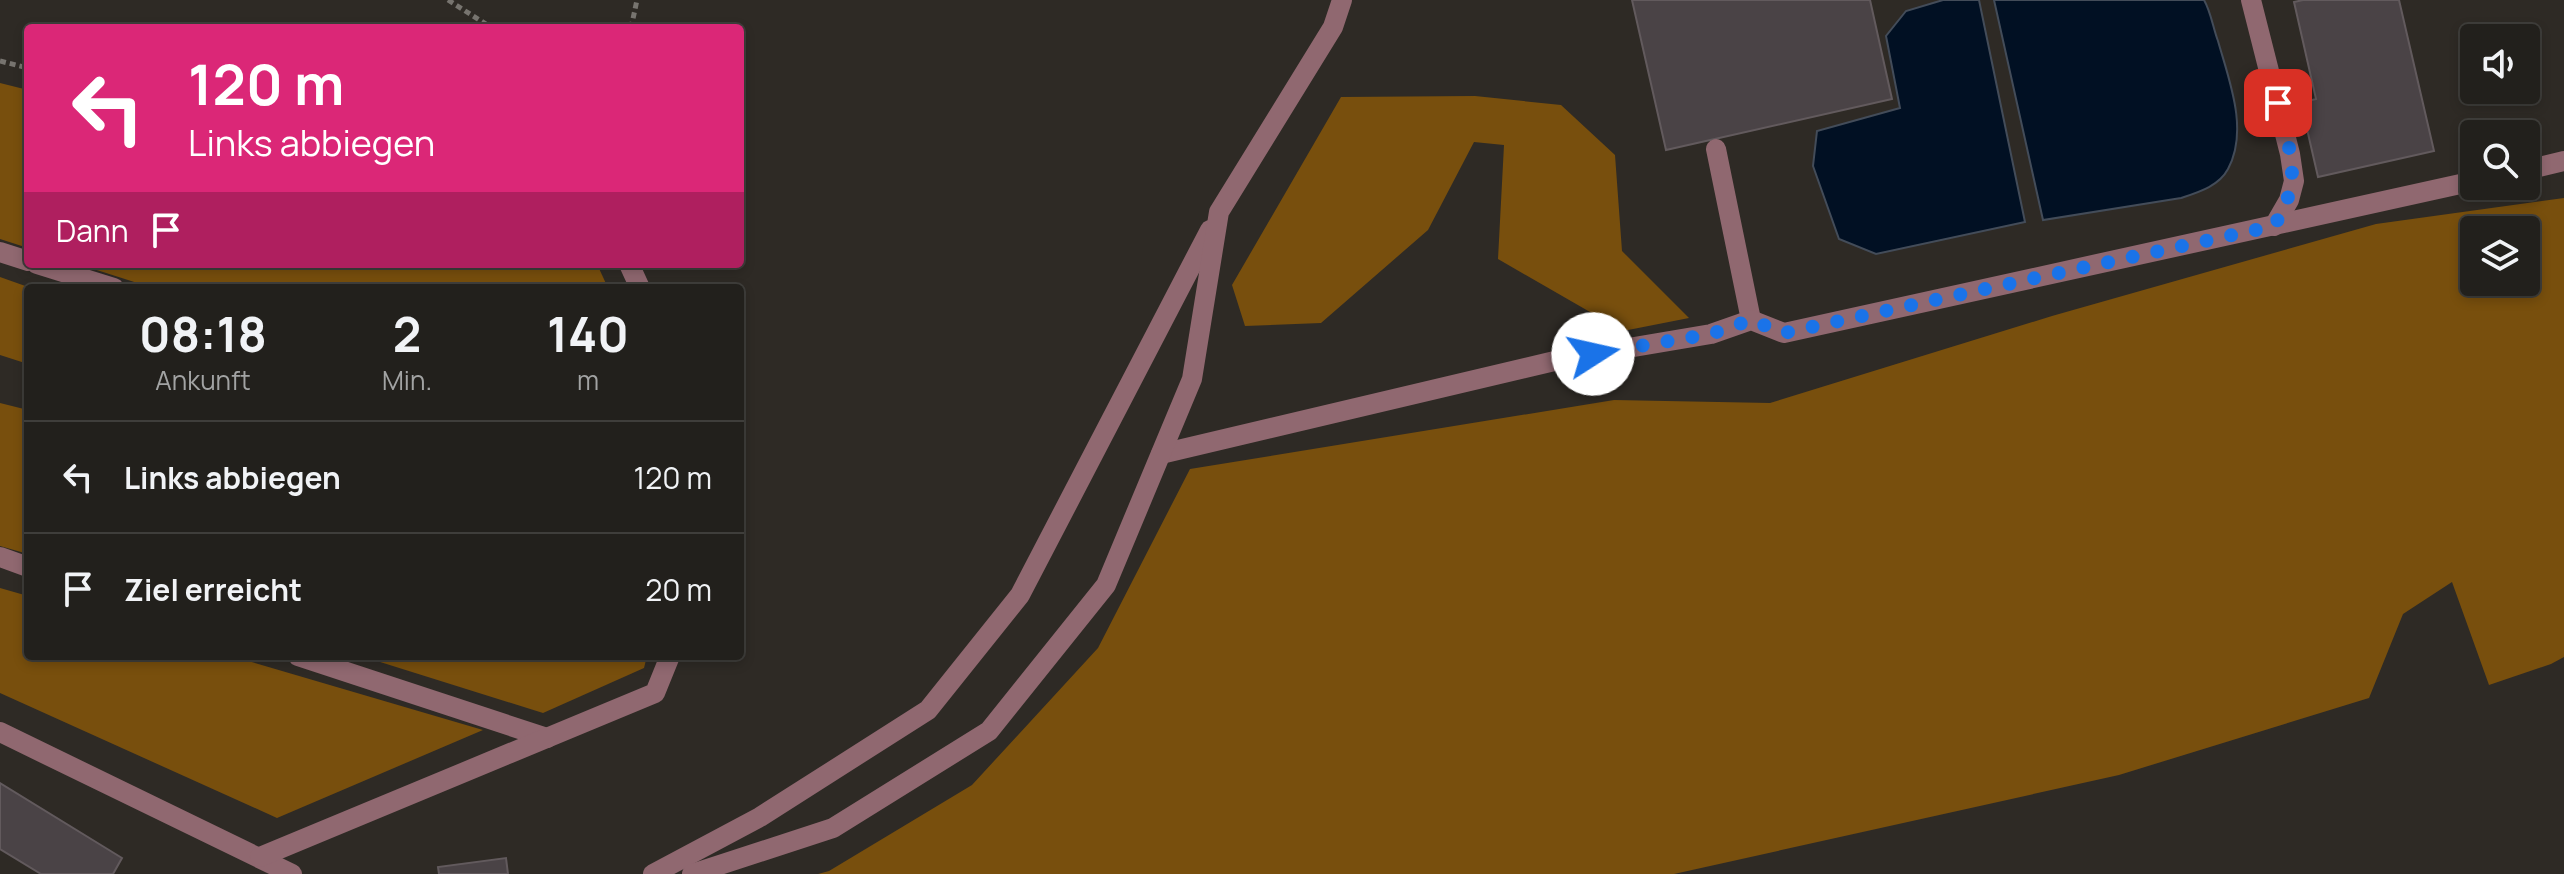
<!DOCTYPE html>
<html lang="de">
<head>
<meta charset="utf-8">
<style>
	:root { --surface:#22201c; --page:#2e2d29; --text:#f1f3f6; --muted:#a2a3a3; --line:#3f3e3b }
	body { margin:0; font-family:Manrope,sans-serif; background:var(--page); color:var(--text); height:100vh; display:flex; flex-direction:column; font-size:30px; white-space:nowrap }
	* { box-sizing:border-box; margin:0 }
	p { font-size:26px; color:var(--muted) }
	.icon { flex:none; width:44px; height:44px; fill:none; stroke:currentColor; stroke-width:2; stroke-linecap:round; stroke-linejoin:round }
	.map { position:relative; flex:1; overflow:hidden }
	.panel { position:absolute; left:24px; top:284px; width:720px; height:376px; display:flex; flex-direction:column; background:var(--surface); border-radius:8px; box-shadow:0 4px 12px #0003,0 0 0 2px var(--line) }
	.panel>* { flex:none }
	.guide { position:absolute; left:24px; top:24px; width:720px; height:244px; border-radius:8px; box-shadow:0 4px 12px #0003,0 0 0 2px var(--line); background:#db2777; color:#fff; overflow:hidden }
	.tools { position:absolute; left:2460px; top:24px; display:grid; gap:16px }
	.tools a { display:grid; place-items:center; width:80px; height:80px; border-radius:8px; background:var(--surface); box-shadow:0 4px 12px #0003,0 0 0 2px var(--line); font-size:40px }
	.pin { position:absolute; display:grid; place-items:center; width:68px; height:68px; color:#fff; margin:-34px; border-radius:16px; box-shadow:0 4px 12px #0006 }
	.me { position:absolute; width:88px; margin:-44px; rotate:80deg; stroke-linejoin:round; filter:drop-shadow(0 0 6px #0008) }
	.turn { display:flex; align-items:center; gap:28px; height:168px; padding:0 32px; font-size:36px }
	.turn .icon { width:104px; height:104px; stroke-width:2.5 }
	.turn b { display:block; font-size:56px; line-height:68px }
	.then { display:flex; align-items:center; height:76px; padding:0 32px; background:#0003; gap:16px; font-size:30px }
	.eta { display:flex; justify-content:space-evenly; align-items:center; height:136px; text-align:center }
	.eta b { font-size:48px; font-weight:700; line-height:56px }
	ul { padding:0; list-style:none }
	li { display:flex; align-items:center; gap:24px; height:112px; padding:0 32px; border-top:2px solid var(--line) }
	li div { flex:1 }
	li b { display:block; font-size:30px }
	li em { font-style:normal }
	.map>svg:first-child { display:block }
	.forest { fill:#784f0d; fill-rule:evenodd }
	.water { fill:#011023; stroke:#434c59; stroke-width:2 }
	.building { fill:#4a4346; stroke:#625a5d; stroke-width:2 }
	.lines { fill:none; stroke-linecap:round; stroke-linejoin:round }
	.path { stroke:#77746f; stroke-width:5; stroke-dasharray:6 4; stroke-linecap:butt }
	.minor { stroke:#906870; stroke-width:20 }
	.route { stroke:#1a73e8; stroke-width:14; stroke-dasharray:0 25.2 }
</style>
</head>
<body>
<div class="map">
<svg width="2564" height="874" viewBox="0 0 2564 874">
	<rect width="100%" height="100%" fill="#2e2a25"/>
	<g class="forest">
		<polygon points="0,83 28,90 28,248 0,239"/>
		<polygon points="1475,96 1561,105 1615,155 1622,251 1689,318 1623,331 1498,259 1504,145 1474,142 1428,230 1321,323 1245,326 1232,285 1341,97"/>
		<path d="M2564 198V657L2551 664 2489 685 2452 582 2403 614 2369 698 2119 775 1674 874H818L829 871 972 785 1098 648 1190 469 1614 400 1770 403 2052 316 2376 224ZM2526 230V282H2474V230Z"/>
		<polygon points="78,264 597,264 608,288 153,288"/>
		<polygon points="0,277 31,288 28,288 28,364 0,355"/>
		<polygon points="0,403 28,410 28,554 0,546"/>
		<polygon points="0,588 28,596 28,656 231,656 483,730 277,818 0,693"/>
		<polygon points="361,656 647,656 644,668 543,713"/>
	</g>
	<g class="water">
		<polygon points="1943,0 1979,0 2025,222 1876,254 1839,239 1813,166 1817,131 1900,108 1886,36 1906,11"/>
		<path d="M1994 0H2204C2211 12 2213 28 2218 41 2229 80 2249 130 2228 169 2219 186 2199 192 2181 198L2043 220Z"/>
	</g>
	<g class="building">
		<polygon points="1632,0 1870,0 1892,99 1666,150"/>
		<polygon points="2303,0 2399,0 2434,151 2318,177 2301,103 2316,99 2294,2"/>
		<polygon points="0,783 122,858 113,874 41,874 0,849"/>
		<polygon points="506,858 508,874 439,874 438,867"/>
	</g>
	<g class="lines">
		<g class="path">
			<polyline points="448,0 492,28"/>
			<polyline points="631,28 637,0"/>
			<polyline points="0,61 28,68"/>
		</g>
		<g class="minor">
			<polyline points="2251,0 2290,154 2294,181 2289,200 2274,226"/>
			<polyline points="1716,149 1751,320"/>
			<polyline points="2526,170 2564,161"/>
			<polyline points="0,252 28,261"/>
			<polyline points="37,264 114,288"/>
			<polyline points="629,264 640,288"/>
			<polyline points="1161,454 1563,359 1711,334 1751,320 1784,333 2474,181"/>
			<polyline points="0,557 28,567"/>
			<polyline points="298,656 547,738"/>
			<polyline points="0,732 292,874"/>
			<polyline points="260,857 655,693 670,656"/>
			<polyline points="653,874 760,817 928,710 1020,595 1210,230"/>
			<polyline points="692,874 833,828 989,731 1106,585 1192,379 1219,212 1333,27 1342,0"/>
		</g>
	</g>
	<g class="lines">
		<path class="route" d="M1593 354 1711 334 1751 320 1784 333 2274 226C2304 178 2290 155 2278 103"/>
	</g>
</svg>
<div class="tools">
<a><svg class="icon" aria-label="sound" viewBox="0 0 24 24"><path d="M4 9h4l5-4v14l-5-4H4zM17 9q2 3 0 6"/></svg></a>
<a><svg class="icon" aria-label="search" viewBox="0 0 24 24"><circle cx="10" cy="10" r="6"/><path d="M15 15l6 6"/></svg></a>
<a><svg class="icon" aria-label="layers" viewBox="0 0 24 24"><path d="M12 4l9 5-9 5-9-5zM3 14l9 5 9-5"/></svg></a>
</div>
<div class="pin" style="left:2278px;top:103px;background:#d93025"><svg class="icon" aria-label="arrive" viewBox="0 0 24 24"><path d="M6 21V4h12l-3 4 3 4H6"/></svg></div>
<svg class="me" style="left:1593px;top:354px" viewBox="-20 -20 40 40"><circle r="19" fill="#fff"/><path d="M0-13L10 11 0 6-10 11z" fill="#1a73e8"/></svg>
<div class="guide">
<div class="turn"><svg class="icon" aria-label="left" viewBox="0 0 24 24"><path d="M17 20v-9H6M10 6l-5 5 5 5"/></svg><div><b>120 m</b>Links abbiegen</div></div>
<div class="then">Dann<svg class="icon" aria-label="arrive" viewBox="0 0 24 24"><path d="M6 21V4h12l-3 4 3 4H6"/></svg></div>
</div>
<section class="panel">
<div class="eta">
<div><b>08:18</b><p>Ankunft</p></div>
<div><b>2</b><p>Min.</p></div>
<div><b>140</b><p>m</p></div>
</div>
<ul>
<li><svg class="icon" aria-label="left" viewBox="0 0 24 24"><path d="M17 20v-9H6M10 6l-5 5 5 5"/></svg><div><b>Links abbiegen</b></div><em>120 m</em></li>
<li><svg class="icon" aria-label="arrive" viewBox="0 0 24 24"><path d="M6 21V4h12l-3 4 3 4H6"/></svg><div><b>Ziel erreicht</b></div><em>20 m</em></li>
</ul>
</section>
</div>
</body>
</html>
